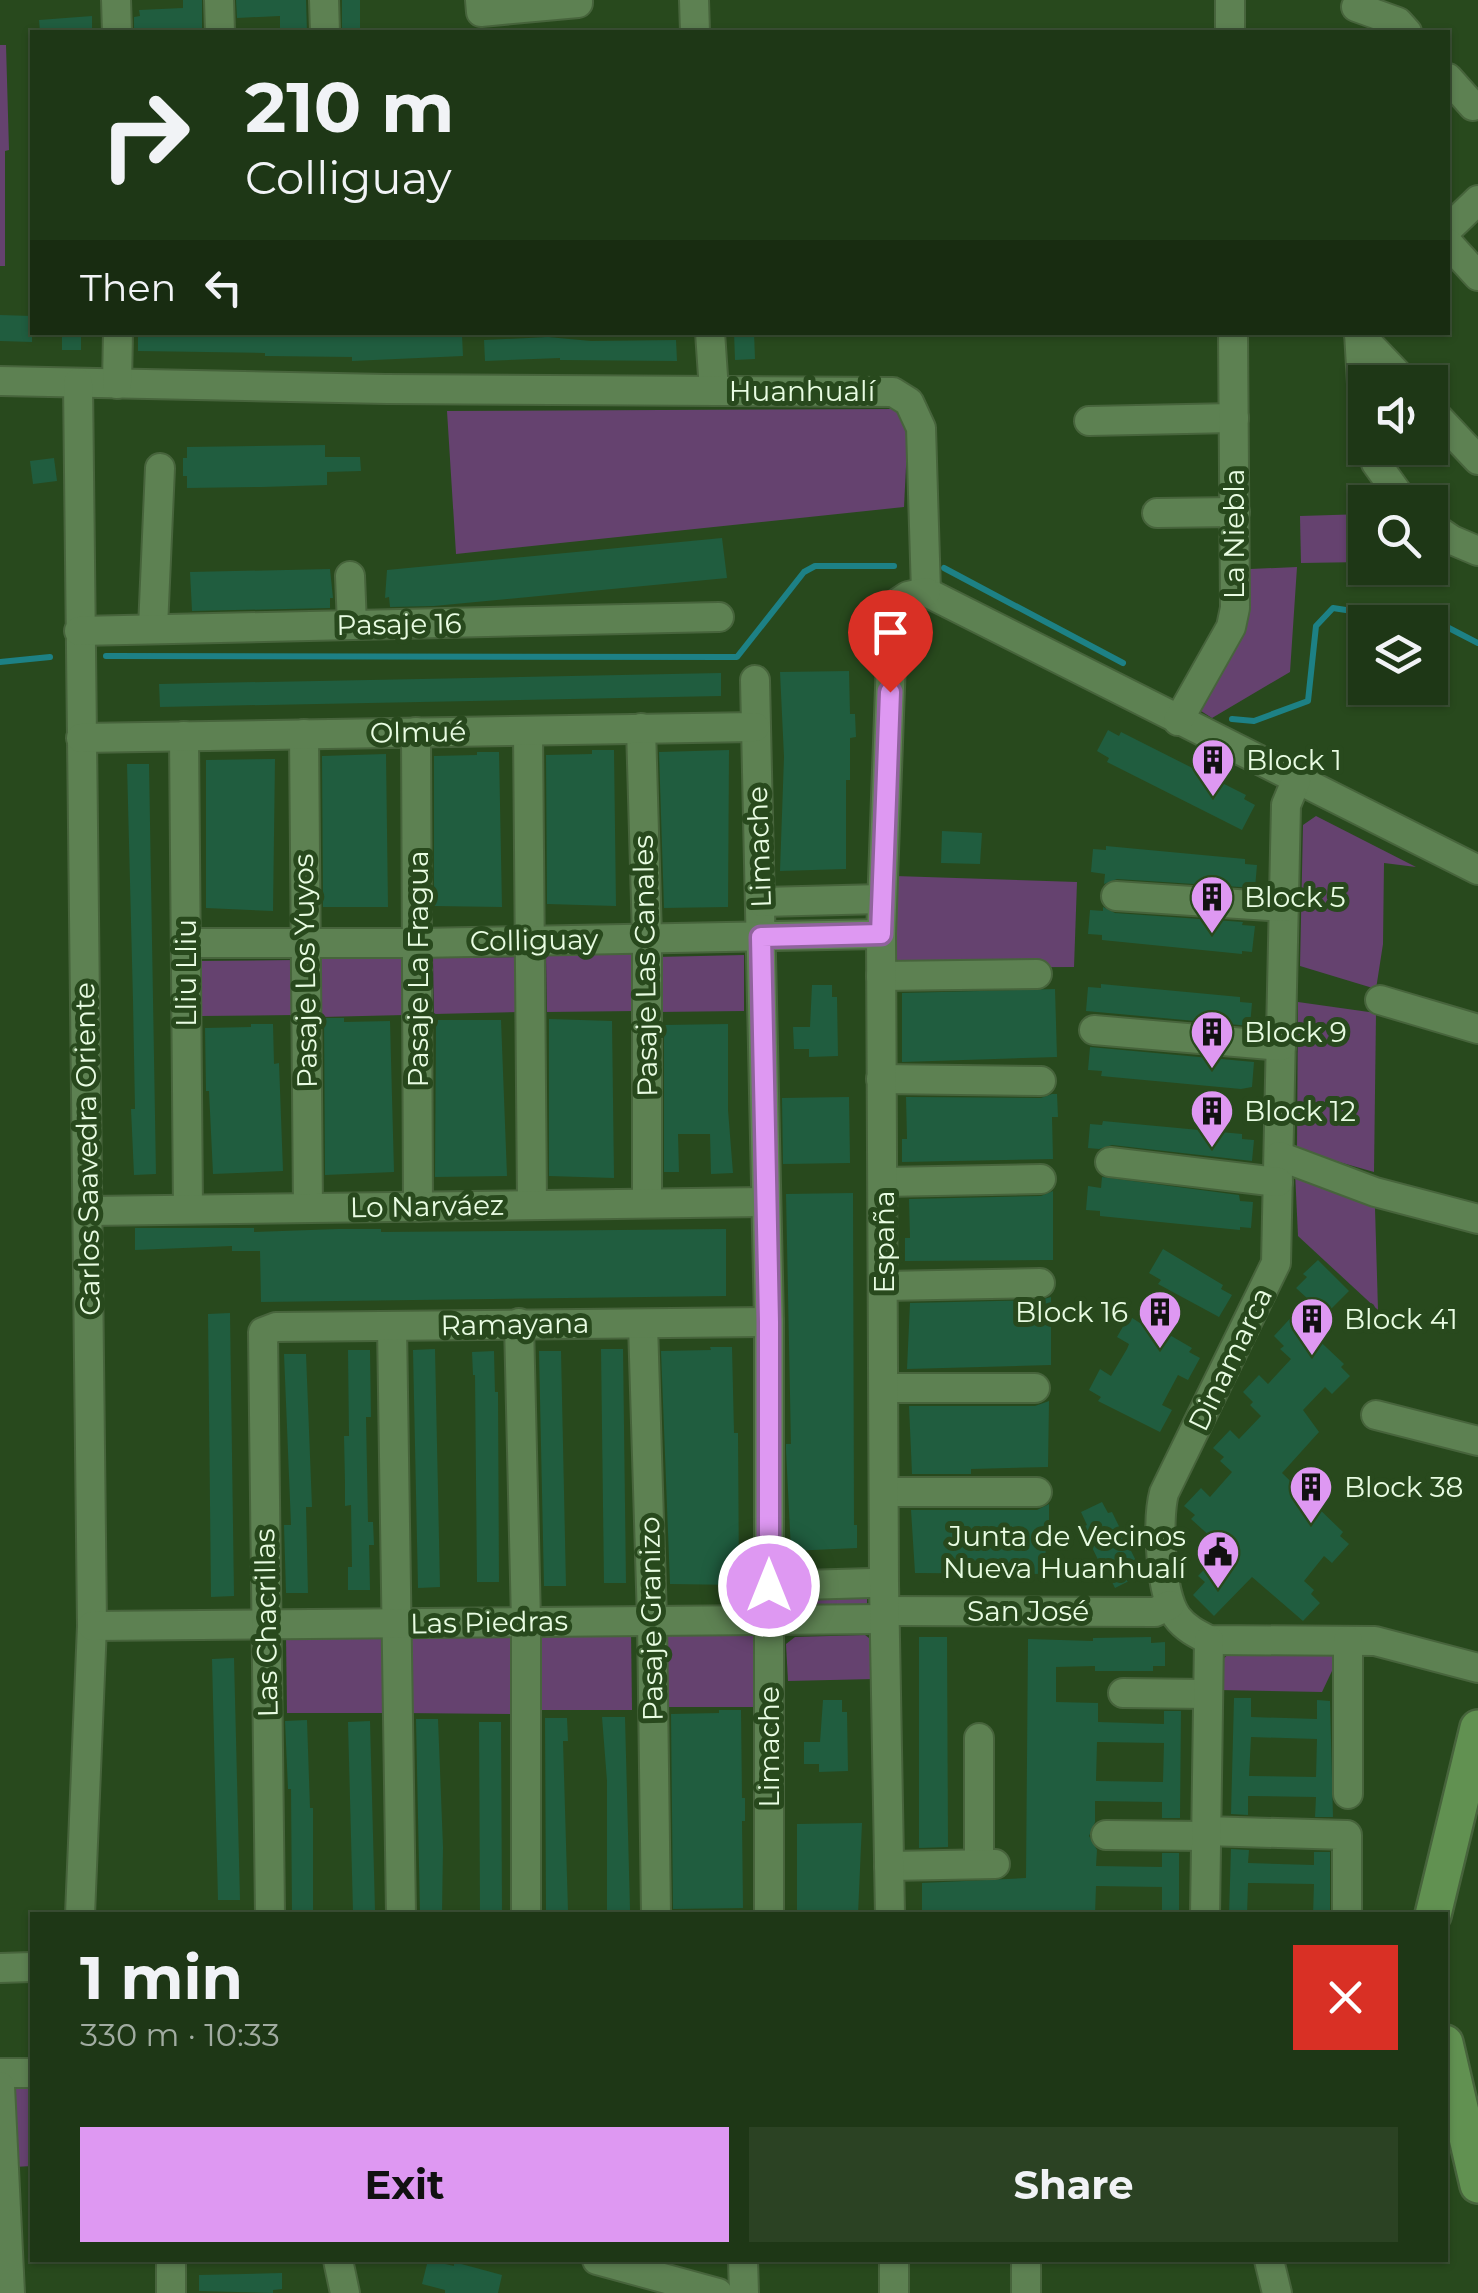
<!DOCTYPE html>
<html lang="en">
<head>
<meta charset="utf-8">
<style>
	:root { --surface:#1e3716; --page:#2b4223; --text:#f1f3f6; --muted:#a1aca1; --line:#3c5135; --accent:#de98f2 }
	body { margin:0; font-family:Montserrat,sans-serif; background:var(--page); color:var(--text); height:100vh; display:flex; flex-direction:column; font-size:38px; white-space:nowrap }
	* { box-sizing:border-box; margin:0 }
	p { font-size:32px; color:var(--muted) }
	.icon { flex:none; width:55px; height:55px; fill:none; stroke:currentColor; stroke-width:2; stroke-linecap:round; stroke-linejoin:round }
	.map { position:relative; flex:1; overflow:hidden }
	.details { position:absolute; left:30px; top:1912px; width:1418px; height:350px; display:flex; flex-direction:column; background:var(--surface); border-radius:0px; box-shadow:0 2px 8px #0004,0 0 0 2px var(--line) }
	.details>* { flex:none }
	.guide { position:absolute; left:30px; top:30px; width:1420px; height:305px; border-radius:0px; box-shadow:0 2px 8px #0004,0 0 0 2px var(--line); background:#1e3716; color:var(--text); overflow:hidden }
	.tools { position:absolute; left:1348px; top:365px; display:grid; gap:20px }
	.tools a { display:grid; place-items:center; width:100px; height:100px; border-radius:0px; background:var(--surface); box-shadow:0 2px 8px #0004,0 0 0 2px var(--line); font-size:50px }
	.pin { position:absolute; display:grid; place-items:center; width:85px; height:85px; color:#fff; margin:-102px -42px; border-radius:50% 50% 50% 0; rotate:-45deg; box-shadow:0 0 10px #0007 }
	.pin .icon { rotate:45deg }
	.me { position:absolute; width:110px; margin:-55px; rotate:0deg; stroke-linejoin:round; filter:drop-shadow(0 0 8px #0008) }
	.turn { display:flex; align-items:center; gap:35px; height:210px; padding:0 50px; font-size:45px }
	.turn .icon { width:130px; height:130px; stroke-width:2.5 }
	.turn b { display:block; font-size:70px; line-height:85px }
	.then { display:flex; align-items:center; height:95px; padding:0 50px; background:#0003; gap:20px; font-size:38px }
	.round { display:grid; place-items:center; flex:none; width:105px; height:105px; border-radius:0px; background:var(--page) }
	.overview { display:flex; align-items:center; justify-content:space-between; height:170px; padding:0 50px }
	h1 { font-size:60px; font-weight:700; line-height:75px }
	.primary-button { display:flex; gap:20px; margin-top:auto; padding:20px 50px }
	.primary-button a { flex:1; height:115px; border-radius:0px; background:var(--accent); color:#111; font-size:40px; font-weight:700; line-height:115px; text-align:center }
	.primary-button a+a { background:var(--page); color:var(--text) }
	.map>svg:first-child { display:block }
	.green { fill:#65426f }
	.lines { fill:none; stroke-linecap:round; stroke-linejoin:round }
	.stream { stroke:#1d8185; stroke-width:6 }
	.building { fill:#205d3f; fill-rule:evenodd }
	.minor-casing { stroke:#47643c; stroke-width:32 }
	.major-casing { stroke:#47643c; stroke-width:40 }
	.minor { stroke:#5d8152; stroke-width:28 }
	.major { stroke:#619151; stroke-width:35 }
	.route-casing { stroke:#90639d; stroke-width:25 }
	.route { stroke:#de98f2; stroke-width:18 }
	.labels { text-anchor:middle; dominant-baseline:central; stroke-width:10; stroke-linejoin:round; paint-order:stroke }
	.street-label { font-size:28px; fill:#e8fce2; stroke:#28491d }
	.poi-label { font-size:28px; fill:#e8fce2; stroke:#28491d; text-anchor:start }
</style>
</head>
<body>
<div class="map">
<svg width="1478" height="2293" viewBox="0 0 1478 2293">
	<rect width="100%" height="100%" fill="#28491d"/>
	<g class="green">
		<polygon points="0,45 6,45 9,150 5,151 5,266 0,266"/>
		<polygon points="896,409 908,426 904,507 456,554 447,411"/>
		<polygon points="1365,514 1365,562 1301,563 1300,516"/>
		<path d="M1297 567 1290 672 1212 718 1201 711C1232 656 1248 634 1250 569Z"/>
		<polygon points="1316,816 1416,867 1384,863 1383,944 1376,989 1300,966 1303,825"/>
		<polygon points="895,876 1077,882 1074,967 892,968"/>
		<polygon points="546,954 636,954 636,1011 547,1012"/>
		<polygon points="744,955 744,1011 657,1012 656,957"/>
		<polygon points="404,956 405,1015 321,1017 320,958"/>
		<polygon points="522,957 523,1012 434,1014 433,958"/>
		<polygon points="295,960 295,1015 200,1016 199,961"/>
		<polygon points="1298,1002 1376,1013 1374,1172 1297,1150"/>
		<polygon points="1295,1172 1375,1208 1378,1310 1298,1236"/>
		<polygon points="783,1595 867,1595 867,1606 783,1608"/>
		<polygon points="660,1628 753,1628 754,1707 661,1707"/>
		<polygon points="539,1631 631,1631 632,1710 539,1710"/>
		<polygon points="286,1634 384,1634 385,1713 287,1713"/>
		<polygon points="404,1635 514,1635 515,1714 403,1713"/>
		<polygon points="865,1635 873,1641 874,1679 788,1681 786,1644 795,1637"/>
		<polygon points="1229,1653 1340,1654 1322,1692 1219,1690 1218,1665"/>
		<polygon points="9,2084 32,2085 32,2166 14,2167"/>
	</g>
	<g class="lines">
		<g class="stream">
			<polyline points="944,568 1123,663"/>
			<polyline points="1430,624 1445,626 1478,643"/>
			<polyline points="106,656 737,657 804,572 815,566 894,566"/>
			<polyline points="0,662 50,657"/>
			<polyline points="1232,719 1254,721 1308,701 1316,626 1333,608 1423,622"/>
		</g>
	</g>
	<g class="building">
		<polygon points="183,0 202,0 202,32 134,32 134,17 140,16 139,10 183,8"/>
		<polygon points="236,0 306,0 307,32 280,32 280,16 237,18"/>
		<rect x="342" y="0" width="18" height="32"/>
		<polygon points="92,16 92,32 40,32 39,20"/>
		<polygon points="0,315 32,316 32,342 0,341"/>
		<rect x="62" y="332" width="19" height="18"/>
		<polygon points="138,332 331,333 331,337 462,335 463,356 352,361 352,357 265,356 265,353 138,351"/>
		<polygon points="734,332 754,332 755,359 735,360"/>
		<polygon points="548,337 591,341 676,340 677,361 560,360 560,358 485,361 484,340"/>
		<polygon points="325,445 325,457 360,457 361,471 327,472 327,485 262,487 187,488 187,476 183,476 183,458 187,458 187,447"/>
		<polygon points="54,458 57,481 33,484 30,461"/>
		<polygon points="722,538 727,578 434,606 390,607 389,597 385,598 387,570"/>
		<polygon points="330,569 333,598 330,598 330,608 192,611 190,572"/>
		<polygon points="849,671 850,714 855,714 856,737 850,738 850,780 846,780 846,869 780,871 784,757 780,672"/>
		<polygon points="721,673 721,696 160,707 159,684"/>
		<polygon points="1108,730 1119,736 1121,732 1246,795 1244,799 1255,805 1242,830 1107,762 1109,758 1097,751"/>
		<polygon points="592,750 614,750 616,906 547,904 546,755 592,754"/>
		<polygon points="729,750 728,907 664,908 659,752"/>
		<polygon points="477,752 499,752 502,907 434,906 434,756 477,755"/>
		<polygon points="386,754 388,907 323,907 322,756"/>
		<polygon points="275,759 273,911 206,908 206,760"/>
		<polygon points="127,764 149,764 156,1174 134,1175 131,1109 135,1109 133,1001"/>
		<polygon points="942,831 982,833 980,864 941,863"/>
		<polygon points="1106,846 1245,859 1245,864 1257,865 1255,888 1117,879 1104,884 1105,874 1091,872 1093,849 1106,850"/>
		<polygon points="1103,907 1115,913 1243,922 1242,925 1255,926 1252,952 1242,951 1242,954 1102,940 1102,935 1088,934 1090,910 1103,911"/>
		<polygon points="1101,984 1240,997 1240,1002 1252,1003 1250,1026 1086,1011 1088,987 1101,988"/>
		<polygon points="812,985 832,985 832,997 837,997 838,1056 809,1057 809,1049 794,1049 793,1027 810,1027"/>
		<polygon points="1055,989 1057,1057 902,1062 902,993"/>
		<polygon points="324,1018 344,1018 344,1022 390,1021 394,1172 325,1175"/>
		<polygon points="549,1019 612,1021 614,1178 549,1176"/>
		<polygon points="436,1020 501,1020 507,1176 435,1177"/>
		<polygon points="251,1024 273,1024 274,1064 279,1063 283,1171 213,1174 209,1091 206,1091 205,1028 251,1027"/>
		<polygon points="728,1024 728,1110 733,1173 711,1174 710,1134 678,1134 679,1172 664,1172 664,1025"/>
		<polygon points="1090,1047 1254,1062 1252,1087 1241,1089 1101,1076 1102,1071 1088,1070"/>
		<polygon points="1052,1094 1057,1094 1058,1117 1052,1117 1053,1159 902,1162 902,1139 907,1139 906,1097 1041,1098"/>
		<polygon points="849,1097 850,1163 783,1164 782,1098"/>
		<polygon points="1103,1121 1242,1134 1242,1139 1254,1140 1252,1161 1112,1145 1099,1149 1088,1148 1090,1124 1102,1125"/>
		<polygon points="1102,1177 1239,1195 1240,1201 1253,1202 1251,1228 1240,1227 1240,1230 1100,1216 1100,1211 1086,1210 1088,1186 1101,1188"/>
		<polygon points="1053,1191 1053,1260 905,1261 905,1238 910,1238 909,1199 1041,1196"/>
		<polygon points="853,1193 854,1525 857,1525 857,1548 791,1551 786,1450 786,1444 791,1444 786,1194"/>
		<polygon points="135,1228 254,1228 254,1232 338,1229 381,1229 381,1232 726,1229 726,1296 261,1302 260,1251 232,1251 232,1246 135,1250"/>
		<polygon points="1163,1249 1223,1285 1221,1289 1232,1295 1219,1317 1158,1284 1161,1280 1149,1273"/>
		<polygon points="1318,1260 1349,1291 1309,1331 1344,1364 1341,1367 1350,1376 1332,1394 1325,1387 1303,1410 1319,1432 1282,1473 1343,1532 1340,1536 1349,1544 1332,1563 1324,1556 1304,1581 1314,1590 1311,1594 1320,1603 1303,1621 1252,1577 1214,1616 1193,1595 1205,1582 1198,1576 1224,1549 1191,1519 1195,1515 1184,1506 1201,1488 1210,1497 1232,1472 1220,1461 1224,1457 1213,1448 1230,1430 1239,1439 1261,1416 1250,1405 1253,1402 1243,1392 1259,1375 1268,1384 1291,1359 1280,1349 1284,1346 1274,1336 1308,1299 1296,1288 1307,1277 1303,1274"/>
		<polygon points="1051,1297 1051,1365 907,1369 910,1303 1040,1300"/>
		<polygon points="230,1313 234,1596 211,1597 208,1314"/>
		<polygon points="1129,1316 1140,1323 1142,1319 1192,1348 1189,1352 1200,1358 1188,1380 1178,1375 1162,1405 1172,1410 1160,1432 1098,1401 1101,1397 1089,1390 1100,1369 1111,1376 1127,1349 1129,1344 1117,1337"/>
		<polygon points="710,1347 732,1347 734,1433 738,1433 739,1585 670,1584 661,1351 711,1350"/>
		<polygon points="435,1349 440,1587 418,1588 413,1350"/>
		<polygon points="601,1349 623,1349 626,1583 604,1583"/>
		<polygon points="348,1350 370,1350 371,1417 366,1417 368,1522 373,1522 374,1545 369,1545 370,1590 348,1590 348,1567 352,1567 351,1505 345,1506 345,1483 344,1436 349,1436"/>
		<polygon points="494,1351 495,1392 498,1392 499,1582 477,1582 475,1375 473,1375 472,1352"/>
		<polygon points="539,1351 561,1351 566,1586 544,1586"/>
		<polygon points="284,1354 306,1354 312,1507 306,1507 308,1593 286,1593 284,1525 291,1525"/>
		<polygon points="1049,1401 1048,1467 971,1469 971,1474 912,1474 909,1406 1035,1406"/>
		<polygon points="1102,1502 1108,1513 1112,1512 1137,1563 1132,1566 1137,1577 1115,1588 1110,1578 1108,1580 1082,1527 1087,1525 1081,1512"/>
		<polygon points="1049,1504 1049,1525 1045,1525 1046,1574 915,1573 911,1510 1037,1510"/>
		<polygon points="919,1637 947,1637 948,1847 919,1848"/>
		<path d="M1151 1637V1643L1165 1642V1666H1153V1671H1095V1666L1056 1667V1702L1098 1703V1722L1164 1724V1711H1181L1180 1818H1162V1802L1095 1801V1822L1089 1836 1097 1850 1096 1866 1162 1867V1853H1179V1915H1162V1887L1096 1886 1095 1915H922V1883L1026 1878 1028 1639 1093 1641V1638ZM1097 1742 1164 1743 1163 1782 1096 1781Z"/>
		<polygon points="234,1658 240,1900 218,1900 212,1659"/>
		<path d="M1234 1698H1251V1717L1317 1719V1700L1330 1701 1333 1817H1315L1316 1797 1248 1796V1815L1231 1814ZM1251 1737 1317 1739 1316 1777 1249 1776Z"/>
		<polygon points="823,1700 842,1700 842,1712 847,1712 848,1771 819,1772 819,1764 804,1764 804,1742 820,1742"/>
		<polygon points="719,1710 741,1710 742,1798 745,1798 745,1821 742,1821 743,1908 673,1909 671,1714 719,1713"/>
		<polygon points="602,1717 625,1717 630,1910 607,1911 607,1781"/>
		<polygon points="545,1718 567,1718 568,1741 563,1741 568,1911 546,1911"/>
		<polygon points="416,1719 438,1719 443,1847 442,1914 420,1915"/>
		<polygon points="307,1720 310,1808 313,1808 313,1915 292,1915 291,1789 288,1789 285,1721"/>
		<polygon points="370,1721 375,1911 353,1912 348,1722"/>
		<polygon points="479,1722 501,1722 502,1914 480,1914"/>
		<polygon points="862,1823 858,1915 797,1915 797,1824"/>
		<polygon points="1231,1849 1249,1850 1248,1863 1314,1865 1314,1852 1330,1852 1330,1915 1313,1915 1314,1884 1248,1883 1247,1915 1229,1915"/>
		<polygon points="428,2260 454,2266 454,2262 502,2275 498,2293 445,2293 445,2290 422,2284"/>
		<polygon points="282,2273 282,2289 273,2290 273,2293 199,2291 199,2275"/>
	</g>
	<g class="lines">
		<g class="minor-casing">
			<g id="minor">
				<polyline points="116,0 117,32"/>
				<polyline points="219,0 220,32"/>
				<polyline points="324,0 325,32"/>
				<polyline points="480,0 481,12 578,3 578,0"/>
				<polyline points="694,0 695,32"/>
				<polyline points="1230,0 1230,32"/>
				<polyline points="1356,7 1398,22 1407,32"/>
				<polyline points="1448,78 1473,106"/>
				<polyline points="1448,229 1478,200"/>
				<polyline points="1448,243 1478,276"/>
				<polyline points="710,332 714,391"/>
				<polyline points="1359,332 1365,436"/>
				<polyline points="1359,334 1405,382"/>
				<polyline points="0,381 386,389 893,392 909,402 921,428 926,592"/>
				<polyline points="78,383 92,1626 80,1915"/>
				<polyline points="117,384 118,332"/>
				<polyline points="1430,409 1478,460"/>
				<polyline points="1089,421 1234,418"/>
				<polyline points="1370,448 1376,463 1404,502"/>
				<polyline points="1157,513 1235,512"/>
				<polyline points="1430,525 1452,540 1478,551"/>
				<polyline points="350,576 352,625"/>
				<polyline points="926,592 1478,870"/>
				<polyline points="153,628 160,468"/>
				<polyline points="79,631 719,617"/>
				<polyline points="755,680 769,1322 769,1915"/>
				<polyline points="1178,721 1231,627 1235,608 1233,332"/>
				<polyline points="641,728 647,937 647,1203"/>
				<polyline points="528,731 532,1204"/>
				<polyline points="416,732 418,1207"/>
				<polyline points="304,734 308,1208"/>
				<polyline points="184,736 188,1209"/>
				<polyline points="81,738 755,727"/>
				<path d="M1296 781 1286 805 1276 1263 1164 1493C1157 1520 1160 1594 1177 1617 1185 1628 1197 1634 1209 1640L1375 1641 1478 1668"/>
				<polyline points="1116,896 1284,907"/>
				<polyline points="762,902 882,899"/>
				<polyline points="186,943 419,943 881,934"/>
				<polyline points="881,976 1037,974"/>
				<polyline points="1380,1000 1478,1029"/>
				<polyline points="1094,1030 1281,1046"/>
				<polyline points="881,1079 1041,1081"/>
				<polyline points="1279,1156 1375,1192 1478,1219"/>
				<polyline points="1110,1162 1278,1182"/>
				<polyline points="883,1182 1041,1179"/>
				<polyline points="90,1211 764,1202"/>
				<polyline points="884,1286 1040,1283"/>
				<polyline points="519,1323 526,1622 526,1915"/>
				<polyline points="643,1324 652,1620 656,1915"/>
				<polyline points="392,1326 401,1915"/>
				<polyline points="884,1388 1035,1388"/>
				<polyline points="1376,1415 1478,1441"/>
				<polyline points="884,1492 1037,1492"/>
				<polyline points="769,1586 871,1583"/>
				<polyline points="885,1611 1155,1612 1170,1605"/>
				<polyline points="92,1626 885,1619"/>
				<polyline points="1348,1641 1348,1794"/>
				<polyline points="1123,1693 1207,1694"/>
				<polyline points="979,1738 979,1864"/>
				<polyline points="1205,1831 1347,1835 1347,1915"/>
				<polyline points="1106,1835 1206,1836"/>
				<polyline points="889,1866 995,1864"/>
				<polyline points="270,1915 263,1332 276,1327 769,1322"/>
				<polyline points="890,1915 884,1583 881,934 893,606 908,596 926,592"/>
				<polyline points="1205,1915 1209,1640"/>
				<polyline points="0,1968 32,1967"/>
				<polyline points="0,2073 32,2073"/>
				<polyline points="0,2086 10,2293"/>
				<polyline points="171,2260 171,2293"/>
				<polyline points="338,2260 345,2293"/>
				<polyline points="597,2260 718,2293"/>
				<polyline points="743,2260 744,2293"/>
				<polyline points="894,2260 894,2293"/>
				<polyline points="1269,2260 1277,2293"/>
				<polyline points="1026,2293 1026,2260"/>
			</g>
		</g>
		<g class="major-casing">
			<g id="major">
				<polyline points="1433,1915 1478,1728"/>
				<polyline points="1445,2043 1478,2185"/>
			</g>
		</g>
		<use href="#minor" class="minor"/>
		<use href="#major" class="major"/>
	</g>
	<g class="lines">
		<g class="route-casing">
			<polyline id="route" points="769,1586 769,1322 761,937 881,934 890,692"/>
		</g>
		<use href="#route" class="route"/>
	</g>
	<defs>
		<g id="building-pin" transform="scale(2.25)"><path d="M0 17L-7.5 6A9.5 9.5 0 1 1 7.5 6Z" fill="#de98f2" stroke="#28491d"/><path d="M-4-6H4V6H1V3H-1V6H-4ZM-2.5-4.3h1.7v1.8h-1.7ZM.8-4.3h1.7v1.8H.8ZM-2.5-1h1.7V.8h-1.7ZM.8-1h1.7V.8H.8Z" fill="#111"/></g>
		<g id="civic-pin" transform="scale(2.25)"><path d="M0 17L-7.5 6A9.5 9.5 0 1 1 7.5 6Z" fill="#de98f2" stroke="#28491d"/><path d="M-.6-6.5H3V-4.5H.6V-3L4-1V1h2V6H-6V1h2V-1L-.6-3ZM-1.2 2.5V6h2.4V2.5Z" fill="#111"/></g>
	</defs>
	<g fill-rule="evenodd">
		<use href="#building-pin" x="1213" y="760"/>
		<use href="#building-pin" x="1212" y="897"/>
		<use href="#building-pin" x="1212" y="1032"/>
		<use href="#building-pin" x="1212" y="1111"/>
		<use href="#building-pin" x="1160" y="1312"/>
		<use href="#building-pin" x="1312" y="1319"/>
		<use href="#building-pin" x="1311" y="1487"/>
		<use href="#civic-pin" x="1218" y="1552"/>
	</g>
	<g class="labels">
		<g class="street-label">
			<text x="802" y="391">Huanhualí</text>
			<text transform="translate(1234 534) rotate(-90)">La Niebla</text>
			<text transform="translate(399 624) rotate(-1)">Pasaje 16</text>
			<text transform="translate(418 732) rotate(-1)">Olmué</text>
			<text transform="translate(759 847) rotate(-92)">Limache</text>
			<text transform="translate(534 940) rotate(-1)">Colliguay</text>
			<text transform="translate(645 966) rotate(-91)">Pasaje Las Canales</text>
			<text transform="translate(418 969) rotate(-90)">Pasaje La Fragua</text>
			<text transform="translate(305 971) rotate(-91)">Pasaje Los Yuyos</text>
			<text transform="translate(186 973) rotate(-90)">Lliu Lliu</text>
			<text transform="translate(87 1149) rotate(-91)">Carlos Saavedra Oriente</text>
			<text transform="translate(427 1206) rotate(-1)">Lo Narváez</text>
			<text transform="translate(884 1242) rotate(-90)">España</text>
			<text transform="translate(515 1324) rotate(-1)">Ramayana</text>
			<text transform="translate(1230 1359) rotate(-64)">Dinamarca</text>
			<text x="1028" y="1611">San José</text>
			<text transform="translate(651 1619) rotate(-91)">Pasaje Granizo</text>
			<text transform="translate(489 1622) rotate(-1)">Las Piedras</text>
			<text transform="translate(266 1623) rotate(-91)">Las Chacrillas</text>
			<text transform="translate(769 1747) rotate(-90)">Limache</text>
		</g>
		<g class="poi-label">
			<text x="1246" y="760">Block 1</text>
			<text x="1244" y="897">Block 5</text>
			<text x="1244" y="1032">Block 9</text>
			<text x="1244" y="1111">Block 12</text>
			<text x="1128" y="1312" text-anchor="end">Block 16</text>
			<text x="1344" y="1319">Block 41</text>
			<text x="1344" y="1487">Block 38</text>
			<text x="1186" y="1536" text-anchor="end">Junta de Vecinos<tspan x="1186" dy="32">Nueva Huanhualí</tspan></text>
		</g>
	</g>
</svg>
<div class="tools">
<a><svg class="icon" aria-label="sound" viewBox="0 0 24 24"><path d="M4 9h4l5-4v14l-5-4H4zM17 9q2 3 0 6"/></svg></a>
<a><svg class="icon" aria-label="search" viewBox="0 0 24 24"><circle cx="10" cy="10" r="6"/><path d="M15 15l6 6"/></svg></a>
<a><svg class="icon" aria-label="layers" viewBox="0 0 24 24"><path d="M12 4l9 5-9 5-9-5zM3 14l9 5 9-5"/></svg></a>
</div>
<div class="pin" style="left:890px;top:692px;background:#d93025"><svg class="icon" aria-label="arrive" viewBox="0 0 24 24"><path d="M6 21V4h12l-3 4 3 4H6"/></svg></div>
<svg class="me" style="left:769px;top:1586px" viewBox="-20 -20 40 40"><circle r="17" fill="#de98f2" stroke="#fff" stroke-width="3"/><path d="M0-11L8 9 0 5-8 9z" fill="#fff"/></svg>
<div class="guide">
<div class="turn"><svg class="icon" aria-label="right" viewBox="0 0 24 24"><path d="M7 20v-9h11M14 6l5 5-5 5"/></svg><div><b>210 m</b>Colliguay</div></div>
<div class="then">Then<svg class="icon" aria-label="left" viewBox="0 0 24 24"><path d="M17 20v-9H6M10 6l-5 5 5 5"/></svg></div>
</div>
<section class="details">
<div class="overview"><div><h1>1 min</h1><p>330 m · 10:33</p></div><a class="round" style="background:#d93025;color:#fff"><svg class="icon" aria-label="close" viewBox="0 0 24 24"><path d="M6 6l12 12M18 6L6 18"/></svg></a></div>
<div class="primary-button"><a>Exit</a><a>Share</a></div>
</section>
</div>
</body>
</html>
